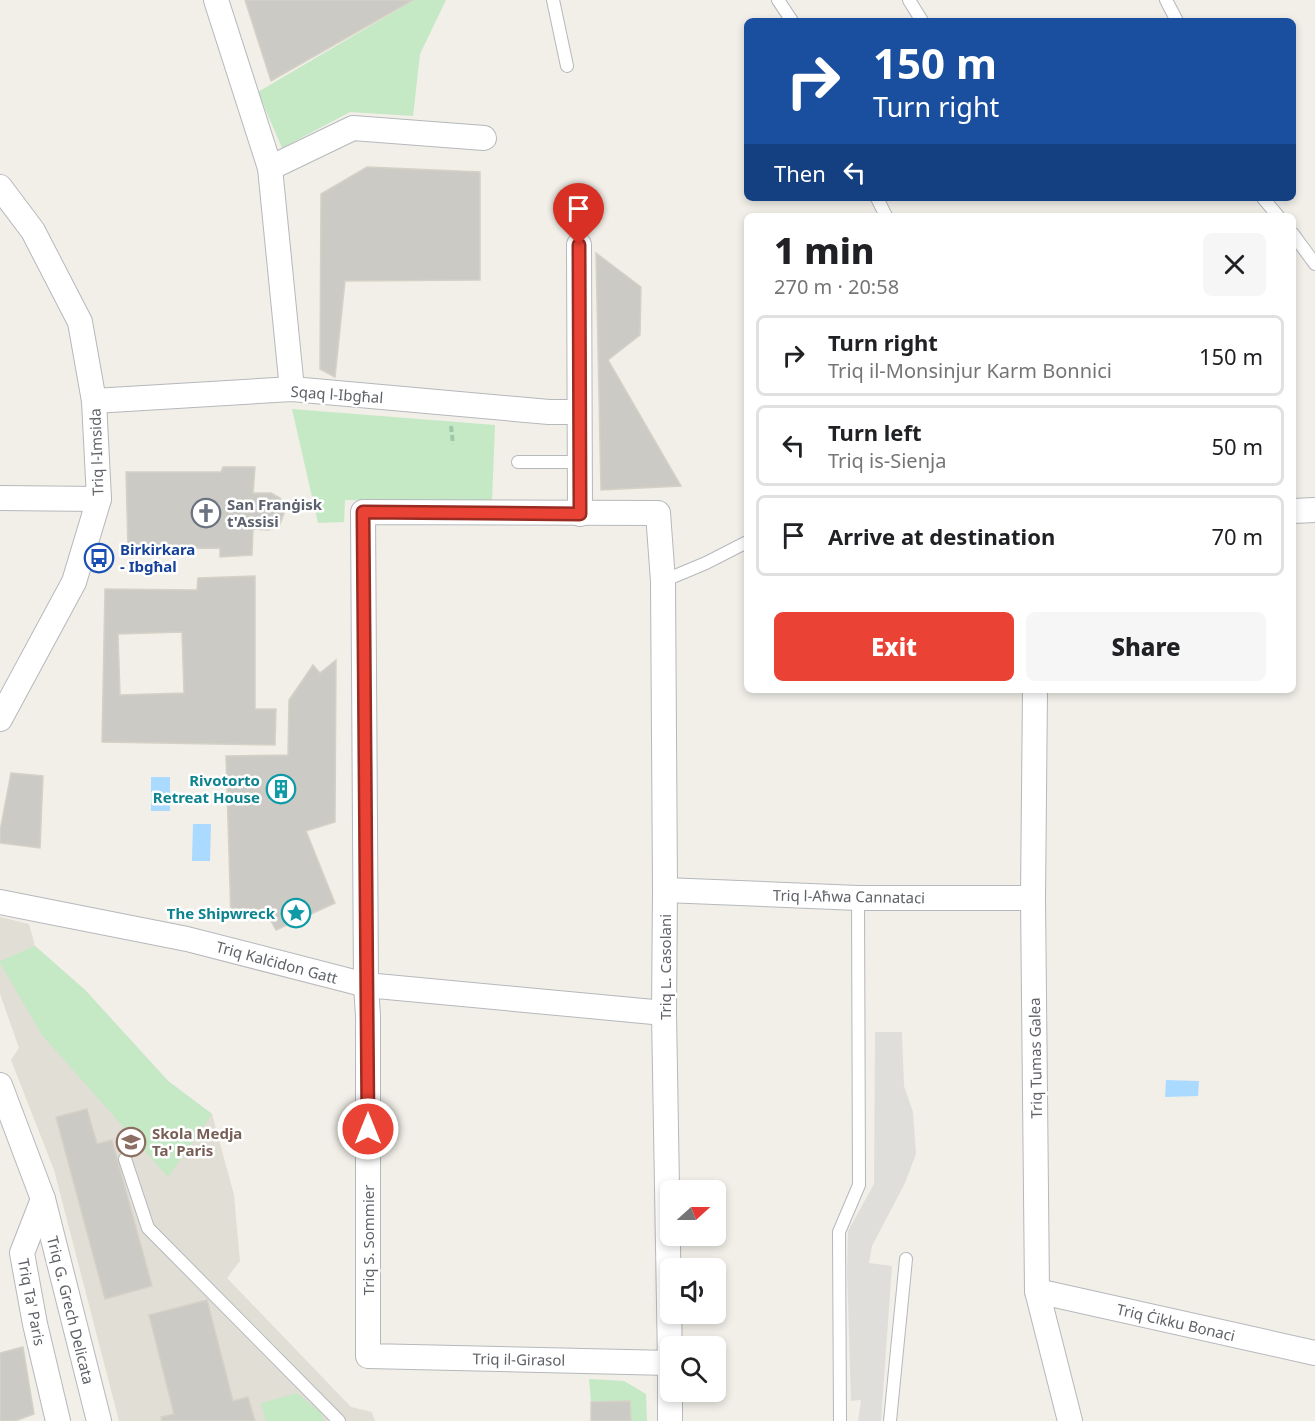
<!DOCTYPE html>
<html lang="en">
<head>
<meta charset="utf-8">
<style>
	:root { --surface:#fff; --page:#f6f6f6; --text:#202124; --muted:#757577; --line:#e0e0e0; --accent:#ea4335 }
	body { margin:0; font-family:"Noto Sans",sans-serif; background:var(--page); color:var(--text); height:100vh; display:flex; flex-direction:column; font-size:22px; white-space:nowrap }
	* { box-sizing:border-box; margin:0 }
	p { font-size:20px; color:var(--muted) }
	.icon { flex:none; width:33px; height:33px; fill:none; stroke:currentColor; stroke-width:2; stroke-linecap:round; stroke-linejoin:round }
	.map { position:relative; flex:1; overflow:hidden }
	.sheet { position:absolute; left:744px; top:213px; width:552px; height:480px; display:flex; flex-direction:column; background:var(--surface); border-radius:9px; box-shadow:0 3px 9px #0003 }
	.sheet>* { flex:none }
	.top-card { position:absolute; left:744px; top:18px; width:552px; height:183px; border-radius:9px; box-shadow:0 3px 9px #0003; background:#1a4fa0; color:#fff; overflow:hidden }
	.needle { width:39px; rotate:69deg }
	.tools { position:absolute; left:660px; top:1180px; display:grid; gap:12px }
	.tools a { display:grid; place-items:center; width:66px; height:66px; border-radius:9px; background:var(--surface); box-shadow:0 3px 9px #0003; font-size:30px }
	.pin { position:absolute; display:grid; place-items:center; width:51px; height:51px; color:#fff; margin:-62px -26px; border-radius:50% 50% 50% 0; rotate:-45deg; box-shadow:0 0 6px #0007 }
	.pin .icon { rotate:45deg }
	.me { position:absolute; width:66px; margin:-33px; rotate:0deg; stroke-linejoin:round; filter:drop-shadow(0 0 4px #0008) }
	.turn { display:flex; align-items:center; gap:21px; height:126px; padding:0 30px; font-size:27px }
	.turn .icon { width:78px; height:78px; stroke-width:2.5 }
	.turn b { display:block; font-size:42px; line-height:51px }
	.then { display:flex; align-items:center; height:57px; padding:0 30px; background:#0003; gap:12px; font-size:22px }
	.round { display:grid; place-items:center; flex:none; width:63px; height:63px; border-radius:9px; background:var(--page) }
	.summary { display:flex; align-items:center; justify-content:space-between; height:102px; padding:0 30px }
	h1 { font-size:36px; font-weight:800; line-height:45px }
	.primary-button { display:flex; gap:12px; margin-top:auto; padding:12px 30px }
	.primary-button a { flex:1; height:69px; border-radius:9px; background:var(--accent); color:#fff; font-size:24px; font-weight:800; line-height:69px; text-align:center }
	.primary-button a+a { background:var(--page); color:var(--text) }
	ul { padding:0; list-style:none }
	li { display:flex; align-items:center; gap:18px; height:81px; margin:0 12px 9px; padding:0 18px; border:3px solid var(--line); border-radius:9px }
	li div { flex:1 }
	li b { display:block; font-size:22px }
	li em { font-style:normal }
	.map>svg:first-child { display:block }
	.industrial { fill:#e0deda }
	.education { fill:#e1ded6 }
	.green { fill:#c5e8c5 }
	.water { fill:#aadaff }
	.building { fill:#cccac5; stroke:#d6d1c6; stroke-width:1.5; fill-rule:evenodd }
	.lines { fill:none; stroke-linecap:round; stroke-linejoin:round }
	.service-casing { stroke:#b5b8bc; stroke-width:14 }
	.minor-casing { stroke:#b5b8bc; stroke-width:26 }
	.path { stroke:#9cc7a9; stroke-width:4; stroke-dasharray:6 3; stroke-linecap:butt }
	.service { stroke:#fff; stroke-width:12 }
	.minor { stroke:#fff; stroke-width:24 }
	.route-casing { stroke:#982c22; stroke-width:15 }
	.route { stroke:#ea4335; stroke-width:10 }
	.labels { text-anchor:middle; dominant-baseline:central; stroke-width:5; stroke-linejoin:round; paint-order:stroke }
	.street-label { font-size:15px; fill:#5f6368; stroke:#fff }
	.worship-label { font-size:15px; font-weight:bold; fill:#5b616d; stroke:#fff; text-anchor:start }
	.transit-label { font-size:15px; font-weight:bold; fill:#164399; stroke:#fff; text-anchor:start }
	.culture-label { font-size:15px; font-weight:bold; fill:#0d838f; stroke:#fff; text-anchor:end }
	.education-label { font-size:15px; font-weight:bold; fill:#785e54; stroke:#fff; text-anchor:start }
</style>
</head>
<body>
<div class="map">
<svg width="1315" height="1421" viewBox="0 0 1315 1421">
	<rect width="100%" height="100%" fill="#f1efe8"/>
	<polygon class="industrial" points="875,1032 902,1032 904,1086 913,1112 916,1154 905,1183 872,1246 869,1263 892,1266 881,1421 858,1421 861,1400 851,1401 847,1270 848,1231 874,1184"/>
	<polygon class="education" points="0,917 29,924 35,946 85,990 168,1081 212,1114 234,1195 240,1261 227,1278 351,1407 372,1412 375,1421 119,1421 54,1170 11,1060 19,1048 0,994"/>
	<g class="green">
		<polygon points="414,0 446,0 420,54 413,116 350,112 282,148 258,92"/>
		<polygon points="292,409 495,425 492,501 345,500 344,522 318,523"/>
		<polygon points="35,946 85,990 168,1081 212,1114 168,1177 42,1035 0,963 0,961"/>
		<polygon points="589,1379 624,1381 646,1394 647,1421 631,1421 630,1401 591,1402"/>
		<polygon points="297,1393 321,1413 324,1421 266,1421 261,1403"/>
	</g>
	<g class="water">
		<rect x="151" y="777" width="19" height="34"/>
		<polygon points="193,824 211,824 210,861 192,861"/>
		<polygon points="1166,1080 1199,1081 1198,1096 1165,1097"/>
	</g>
	<g class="building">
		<polygon points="245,0 413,0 271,81"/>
		<polygon points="367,167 480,172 480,280 345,281 335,377 320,369 321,194"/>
		<polygon points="596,253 641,287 640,335 608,360 681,486 601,490"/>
		<polygon points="223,467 255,467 253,493 271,493 280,498 286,508 279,527 268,530 253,529 252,555 220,557 220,548 128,549 126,472 221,472"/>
		<path d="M255 576V709H276L275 745 102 742 105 589 197 590 198 578ZM182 632 184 693 120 695 118 634Z"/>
		<polygon points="336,660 335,822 306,831 335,903 276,930 266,912 231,918 226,756 288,755 289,700 313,665 320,673"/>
		<polygon points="11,773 43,776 40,848 0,843 0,831"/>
		<polygon points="87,1109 97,1144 112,1140 152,1286 105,1299 56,1117"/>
		<polygon points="207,1300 233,1401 248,1397 255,1421 162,1421 161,1417 174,1414 149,1315"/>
		<polygon points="23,1347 34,1414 15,1421 0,1421 0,1353"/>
		<polygon points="630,1401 631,1421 591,1421 591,1402"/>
	</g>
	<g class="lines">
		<g class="service-casing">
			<g id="service">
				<polyline points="553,0 567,66"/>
				<polyline points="778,0 792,21"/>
				<polyline points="909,0 922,21"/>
				<polyline points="1166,0 1177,21"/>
				<polyline points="877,198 886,216"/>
				<polyline points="1263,198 1278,216"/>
				<polyline points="1293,234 1315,264"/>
				<polyline points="518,462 581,462"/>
				<polyline points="663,581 706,563 747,542"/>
				<polyline points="125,1159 148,1228 339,1421"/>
				<polyline points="840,1421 839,1232 859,1185 858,898"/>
				<polyline points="890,1421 906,1259"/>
			</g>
		</g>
		<g class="minor-casing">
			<g id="minor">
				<polyline points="216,0 270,168 292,389"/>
				<polyline points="270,168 353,128 484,138"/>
				<polyline points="0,187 33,231 80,322 94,401 99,499 74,582 0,719"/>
				<polyline points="579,245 580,514"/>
				<polyline points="94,401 292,389 549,412 579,412"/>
				<polyline points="0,498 99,499"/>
				<polyline points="1293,511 1315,510"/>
				<polyline points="1035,690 1033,898 1037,1291 1070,1421"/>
				<polyline points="665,890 858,898 1033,898"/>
				<polyline points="0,902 187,939 366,985 664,1013"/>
				<polyline points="0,1085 43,1199 99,1421"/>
				<polyline points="43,1199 22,1253 35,1324 58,1421"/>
				<polyline points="1037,1291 1315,1353"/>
				<polyline points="670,1363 368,1356 368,1016 366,985 363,512 658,513 663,581 665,890 664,1013 670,1363 670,1421"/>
			</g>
		</g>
		<polyline class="path" points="451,426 453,444"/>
		<use href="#service" class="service"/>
		<use href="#minor" class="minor"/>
	</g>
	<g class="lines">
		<g class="route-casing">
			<polyline id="route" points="368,1129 363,512 580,514 579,245"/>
		</g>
		<use href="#route" class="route"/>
	</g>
	<defs>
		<g id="church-ring" transform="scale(1.5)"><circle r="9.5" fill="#fff" stroke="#6b7280" stroke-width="1.5"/><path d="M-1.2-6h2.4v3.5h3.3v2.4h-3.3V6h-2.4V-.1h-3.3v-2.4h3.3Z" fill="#6b7280"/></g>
		<g id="bus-ring" transform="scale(1.5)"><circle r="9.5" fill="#fff" stroke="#1a4fb4" stroke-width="1.5"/><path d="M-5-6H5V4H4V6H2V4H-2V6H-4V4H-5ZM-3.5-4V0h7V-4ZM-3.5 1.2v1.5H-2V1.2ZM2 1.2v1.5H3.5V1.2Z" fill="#1a4fb4"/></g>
		<g id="building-ring" transform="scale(1.5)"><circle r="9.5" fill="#fff" stroke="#0f9aa8" stroke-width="1.5"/><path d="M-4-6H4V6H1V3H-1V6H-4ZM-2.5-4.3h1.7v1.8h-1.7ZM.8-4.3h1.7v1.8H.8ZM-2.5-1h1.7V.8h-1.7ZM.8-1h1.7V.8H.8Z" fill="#0f9aa8"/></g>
		<g id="sight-ring" transform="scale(1.5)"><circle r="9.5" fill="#fff" stroke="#0f9aa8" stroke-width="1.5"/><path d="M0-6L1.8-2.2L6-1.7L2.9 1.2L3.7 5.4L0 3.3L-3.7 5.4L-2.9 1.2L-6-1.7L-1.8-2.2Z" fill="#0f9aa8"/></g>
		<g id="school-ring" transform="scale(1.5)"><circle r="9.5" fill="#fff" stroke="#8d6e63" stroke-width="1.5"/><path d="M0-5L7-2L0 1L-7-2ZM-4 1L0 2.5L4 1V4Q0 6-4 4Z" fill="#8d6e63"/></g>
	</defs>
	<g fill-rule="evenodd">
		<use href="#church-ring" x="206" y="513"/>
		<use href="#bus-ring" x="99" y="558"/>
		<use href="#building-ring" x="281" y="789"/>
		<use href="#sight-ring" x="296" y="913"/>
		<use href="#school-ring" x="131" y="1142"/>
	</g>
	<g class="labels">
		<g class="street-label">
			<text transform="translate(337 394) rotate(4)">Sqaq l-Ibgħal</text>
			<text transform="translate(96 452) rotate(-92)">Triq l-Imsida</text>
			<text transform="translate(849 896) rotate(1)">Triq l-Aħwa Cannataci</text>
			<text transform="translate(277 962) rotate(15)">Triq Kalċidon Gatt</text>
			<text transform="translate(665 967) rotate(-90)">Triq L. Casolani</text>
			<text transform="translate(1035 1058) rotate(-91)">Triq Tumas Galea</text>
			<text transform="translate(368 1240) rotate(-90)">Triq S. Sommier</text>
			<text transform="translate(32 1302) rotate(79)">Triq Ta' Paris</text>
			<text transform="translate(71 1310) rotate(76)">Triq G. Grech Delicata</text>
			<text transform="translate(1176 1322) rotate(13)">Triq Ċikku Bonaci</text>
			<text transform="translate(519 1359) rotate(1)">Triq il-Girasol</text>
		</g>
		<g class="worship-label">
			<text x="227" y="504">San Franġisk<tspan x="227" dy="17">t'Assisi</tspan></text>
		</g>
		<g class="transit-label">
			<text x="120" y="549">Birkirkara<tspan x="120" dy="17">- Ibgħal</tspan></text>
		</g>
		<g class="culture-label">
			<text x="260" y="780">Rivotorto<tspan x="260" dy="17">Retreat House</tspan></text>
			<text x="275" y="913">The Shipwreck</text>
		</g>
		<g class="education-label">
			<text x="152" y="1133">Skola Medja<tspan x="152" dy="17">Ta' Paris</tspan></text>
		</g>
	</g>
</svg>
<div class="tools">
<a><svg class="needle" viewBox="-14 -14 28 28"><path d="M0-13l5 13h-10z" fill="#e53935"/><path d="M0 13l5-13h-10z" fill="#757577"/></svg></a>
<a><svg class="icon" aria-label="sound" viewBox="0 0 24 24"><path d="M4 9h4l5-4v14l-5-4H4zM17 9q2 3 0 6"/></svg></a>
<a><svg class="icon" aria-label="search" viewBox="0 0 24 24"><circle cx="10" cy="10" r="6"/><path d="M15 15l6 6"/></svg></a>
</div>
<div class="pin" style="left:579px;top:245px;background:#d93025"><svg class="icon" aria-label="arrive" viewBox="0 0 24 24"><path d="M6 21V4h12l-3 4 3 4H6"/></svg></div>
<svg class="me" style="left:368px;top:1129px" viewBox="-20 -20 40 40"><circle r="17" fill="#ea4335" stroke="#fff" stroke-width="3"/><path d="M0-11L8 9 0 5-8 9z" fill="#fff"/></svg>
<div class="top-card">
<div class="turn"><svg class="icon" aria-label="right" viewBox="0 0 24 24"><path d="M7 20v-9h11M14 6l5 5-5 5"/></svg><div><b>150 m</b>Turn right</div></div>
<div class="then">Then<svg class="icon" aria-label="left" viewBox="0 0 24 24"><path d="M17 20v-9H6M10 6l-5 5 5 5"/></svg></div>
</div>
<section class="sheet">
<div class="summary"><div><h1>1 min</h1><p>270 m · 20:58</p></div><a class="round"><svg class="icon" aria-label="close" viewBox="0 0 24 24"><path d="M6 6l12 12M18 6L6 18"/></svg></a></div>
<ul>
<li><svg class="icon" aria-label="right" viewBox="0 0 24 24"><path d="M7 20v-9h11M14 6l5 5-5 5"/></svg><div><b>Turn right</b><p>Triq il-Monsinjur Karm Bonnici</p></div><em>150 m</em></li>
<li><svg class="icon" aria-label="left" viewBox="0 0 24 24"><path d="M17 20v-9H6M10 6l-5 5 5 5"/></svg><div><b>Turn left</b><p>Triq is-Sienja</p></div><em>50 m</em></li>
<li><svg class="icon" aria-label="arrive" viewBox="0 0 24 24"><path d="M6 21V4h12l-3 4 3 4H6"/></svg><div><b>Arrive at destination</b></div><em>70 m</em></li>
</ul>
<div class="primary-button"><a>Exit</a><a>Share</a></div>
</section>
</div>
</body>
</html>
